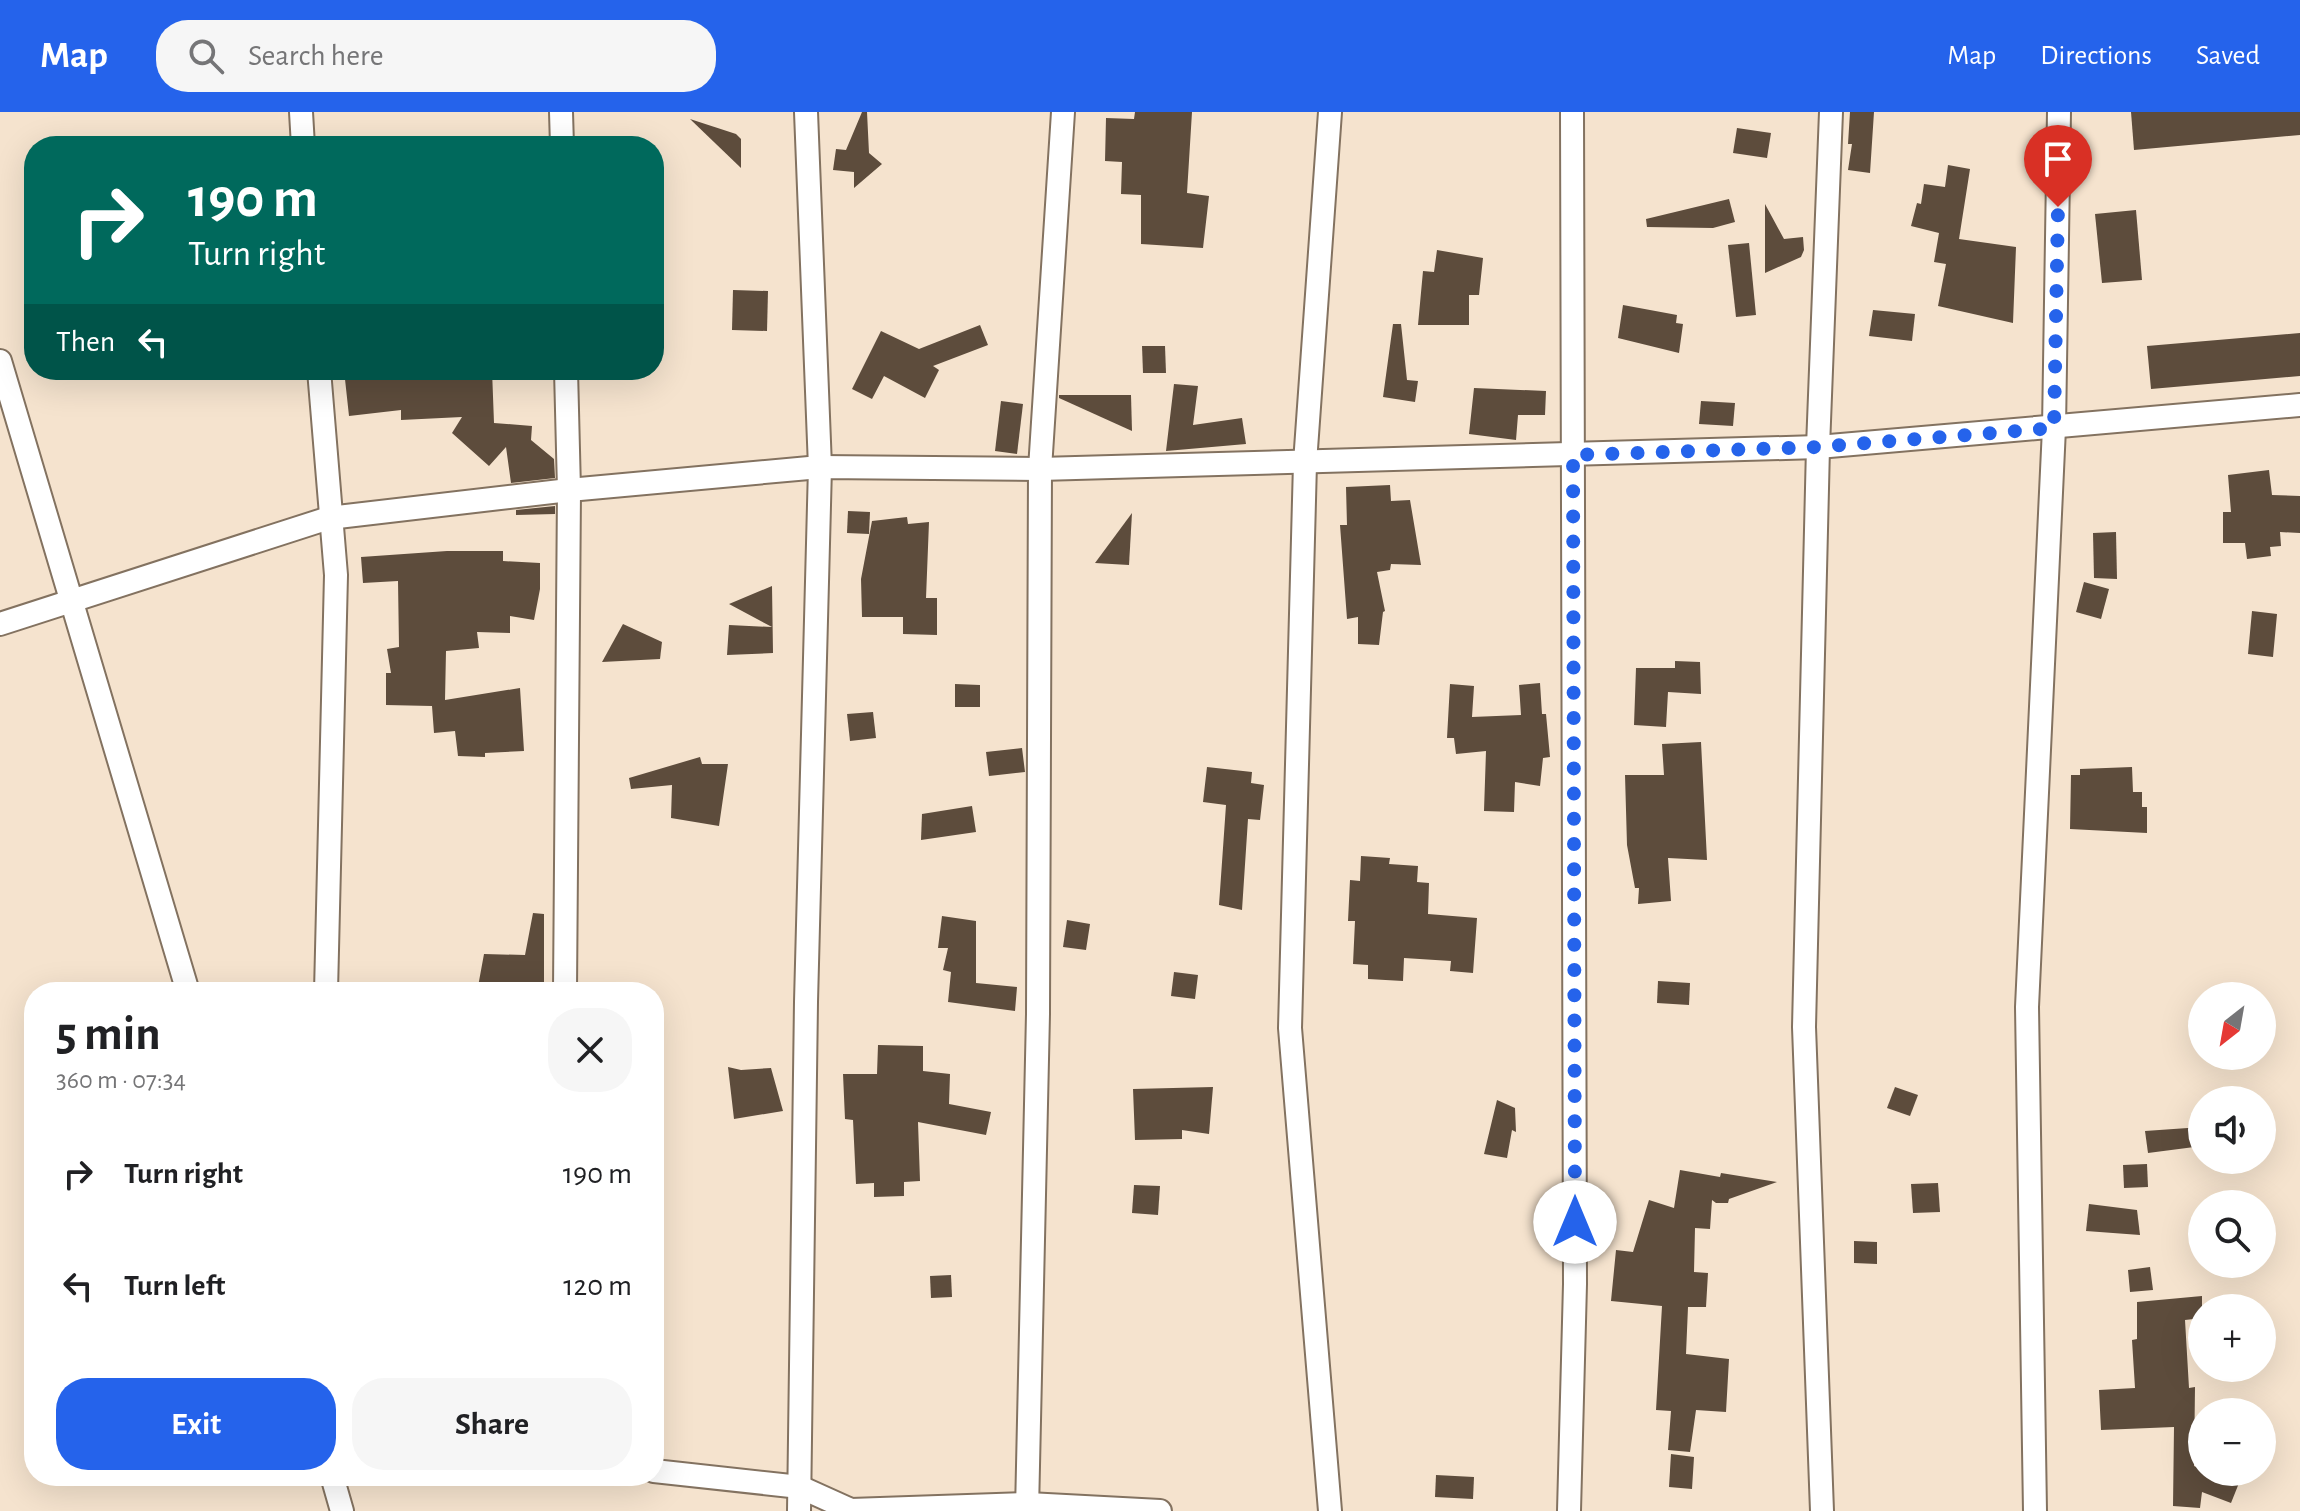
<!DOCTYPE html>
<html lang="en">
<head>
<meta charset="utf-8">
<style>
	:root { --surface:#fff; --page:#f6f6f6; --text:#202124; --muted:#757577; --accent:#2563eb }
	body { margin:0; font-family:"Alegreya Sans",sans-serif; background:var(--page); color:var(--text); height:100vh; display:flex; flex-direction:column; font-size:30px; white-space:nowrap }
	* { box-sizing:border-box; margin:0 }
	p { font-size:26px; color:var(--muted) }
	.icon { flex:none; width:44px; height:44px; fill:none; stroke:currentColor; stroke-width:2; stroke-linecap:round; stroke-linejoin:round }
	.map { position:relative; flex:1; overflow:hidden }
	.drawer { position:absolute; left:24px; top:870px; width:640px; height:504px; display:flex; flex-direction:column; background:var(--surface); border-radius:32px; box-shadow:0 8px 32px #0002 }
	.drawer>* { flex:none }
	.guide { position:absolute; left:24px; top:24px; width:640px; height:244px; border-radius:32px; box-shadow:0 8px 32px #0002; background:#00695c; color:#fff; overflow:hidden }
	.needle { width:52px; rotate:211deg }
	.tools { position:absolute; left:2188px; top:870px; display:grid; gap:16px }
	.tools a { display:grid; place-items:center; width:88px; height:88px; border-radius:50%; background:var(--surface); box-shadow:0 8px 32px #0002; font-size:40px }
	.pin { position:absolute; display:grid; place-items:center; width:68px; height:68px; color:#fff; margin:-82px -34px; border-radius:50% 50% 50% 0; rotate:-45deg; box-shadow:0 0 8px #0007 }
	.pin .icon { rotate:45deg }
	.me { position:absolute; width:88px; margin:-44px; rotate:0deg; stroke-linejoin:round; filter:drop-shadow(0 0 6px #0008) }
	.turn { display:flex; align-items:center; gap:28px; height:168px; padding:0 32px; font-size:36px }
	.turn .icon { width:104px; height:104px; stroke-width:2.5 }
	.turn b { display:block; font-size:56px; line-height:68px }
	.then { display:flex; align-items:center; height:76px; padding:0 32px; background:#0003; gap:16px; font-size:30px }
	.round { display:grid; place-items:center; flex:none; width:84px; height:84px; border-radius:32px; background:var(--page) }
	.head { display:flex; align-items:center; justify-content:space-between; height:136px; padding:0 32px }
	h1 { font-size:48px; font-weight:700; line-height:60px }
	.action { display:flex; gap:16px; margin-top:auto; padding:16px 32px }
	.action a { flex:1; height:92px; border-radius:32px; background:var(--accent); color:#fff; font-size:32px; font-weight:700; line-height:92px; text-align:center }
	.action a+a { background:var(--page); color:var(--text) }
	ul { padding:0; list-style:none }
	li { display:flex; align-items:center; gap:24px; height:112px; padding:0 32px }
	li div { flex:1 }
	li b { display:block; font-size:30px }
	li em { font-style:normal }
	header { display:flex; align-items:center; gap:48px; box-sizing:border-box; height:112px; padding:0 40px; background:var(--accent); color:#fff }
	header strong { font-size:38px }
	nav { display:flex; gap:44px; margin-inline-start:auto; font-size:28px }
	.search { width:560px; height:72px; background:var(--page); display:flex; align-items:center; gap:20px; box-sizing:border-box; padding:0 28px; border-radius:32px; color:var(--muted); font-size:30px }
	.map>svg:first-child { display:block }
	.building { fill:#5d4c3c }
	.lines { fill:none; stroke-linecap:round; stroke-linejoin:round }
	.street-casing { stroke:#837260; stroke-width:26 }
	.street { stroke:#fff; stroke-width:22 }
	.route { stroke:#2563eb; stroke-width:14; stroke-dasharray:0 25.2 }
</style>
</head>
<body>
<header>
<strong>Map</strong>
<div class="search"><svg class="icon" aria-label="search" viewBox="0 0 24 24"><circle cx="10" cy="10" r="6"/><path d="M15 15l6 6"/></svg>Search here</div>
<nav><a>Map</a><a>Directions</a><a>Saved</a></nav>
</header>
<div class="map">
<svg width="2300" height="1399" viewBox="0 0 2300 1399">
	<rect width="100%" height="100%" fill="#f5e3ce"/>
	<g class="building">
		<polygon points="862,0 867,0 869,41 882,52 854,76 854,60 833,58 836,37 846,38"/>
		<polygon points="1135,0 1192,0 1187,81 1209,84 1203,136 1141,132 1141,83 1121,82 1122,50 1105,49 1106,6 1134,7"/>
		<polygon points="1850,0 1874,0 1870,61 1848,58 1852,32 1848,32"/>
		<polygon points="2131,0 2300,0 2300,23 2134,38"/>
		<polygon points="690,7 736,22 741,27 741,56"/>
		<polygon points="1737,16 1771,21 1767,46 1733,41"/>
		<polygon points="1948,53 1970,57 1959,127 2016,135 2013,211 1938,194 1946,152 1934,150 1939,121 1911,114 1917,91 1921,92 1924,72 1945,75"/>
		<polygon points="1729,87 1735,110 1713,116 1647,115 1646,107"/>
		<polygon points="1765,92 1784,127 1803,125 1804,138 1801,145 1765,161"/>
		<polygon points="2136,98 2142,168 2102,171 2095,102"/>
		<polygon points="1749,131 1756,203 1736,205 1728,133"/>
		<polygon points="1437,138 1483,146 1479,183 1469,183 1469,213 1418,213 1423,159 1434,160"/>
		<polygon points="733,178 768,179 767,219 732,218"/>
		<polygon points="1623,193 1677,203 1676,211 1683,212 1679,241 1618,226"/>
		<polygon points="1873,198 1915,202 1912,229 1869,224"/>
		<polygon points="1393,212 1401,212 1407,268 1418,269 1415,290 1383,285"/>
		<polygon points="980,213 988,233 933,254 939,258 925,286 884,264 872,287 852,277 881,219 919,237"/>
		<polygon points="2300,221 2300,264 2151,277 2147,234"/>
		<polygon points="1142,234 1165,234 1166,261 1143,261"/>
		<polygon points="344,258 492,258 494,311 532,314 531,328 554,347 555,366 511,371 506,335 489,354 452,321 462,305 401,308 401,298 349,304"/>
		<polygon points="1174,272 1198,274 1193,313 1242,306 1246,332 1166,339"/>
		<polygon points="1474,276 1546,279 1545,303 1518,303 1516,328 1469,322"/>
		<polygon points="1059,283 1131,283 1132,319 1059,286"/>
		<polygon points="1001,289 1023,292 1017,342 995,339"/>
		<polygon points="1701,289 1735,291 1733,314 1699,312"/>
		<polygon points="2269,358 2272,383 2300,384 2300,421 2280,420 2281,434 2270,435 2271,444 2247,447 2245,431 2223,431 2223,400 2231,400 2228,363"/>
		<polygon points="1390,373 1391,389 1410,388 1421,453 1391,452 1390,458 1377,460 1385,499 1383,500 1379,533 1358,532 1358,505 1347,507 1340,413 1347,413 1346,375"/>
		<polygon points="555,394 555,402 516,403 516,398"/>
		<polygon points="848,399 870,400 869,422 847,421"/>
		<polygon points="1132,401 1129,453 1095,451"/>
		<polygon points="907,405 908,412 929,410 926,486 937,486 937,523 903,522 903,505 862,505 861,467 872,409"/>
		<polygon points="2116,420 2117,467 2094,466 2093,421"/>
		<polygon points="447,439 503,439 503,449 540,451 540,477 534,508 510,504 510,521 477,520 479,536 446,539 445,588 520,576 524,639 485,641 485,645 458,644 455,619 434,621 432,594 386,593 386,561 391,561 387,537 399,535 398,469 363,471 361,445"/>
		<polygon points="2084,470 2109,477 2101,507 2076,500"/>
		<polygon points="772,474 773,541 727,543 729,513 772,515 729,492"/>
		<polygon points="2252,499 2277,502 2273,545 2248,542"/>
		<polygon points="623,512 662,530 660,547 602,550"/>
		<polygon points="1675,549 1700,550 1701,582 1668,580 1666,615 1634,613 1636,556 1675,556"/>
		<polygon points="1540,571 1542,602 1546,602 1550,645 1543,646 1540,674 1515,670 1514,700 1484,699 1486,639 1456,642 1454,626 1447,626 1450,572 1474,574 1472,605 1521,603 1519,573"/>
		<polygon points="955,572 980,573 980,595 955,595"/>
		<polygon points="873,600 876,626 850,629 847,602"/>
		<polygon points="1701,630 1707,748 1668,746 1671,789 1638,792 1639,776 1635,776 1627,733 1625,663 1664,663 1662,632"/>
		<polygon points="1022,636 1025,660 989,664 986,640"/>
		<polygon points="700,645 702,652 728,652 719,714 671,706 672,673 631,677 629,666"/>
		<polygon points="1207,655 1252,660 1251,671 1264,673 1260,708 1248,707 1242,798 1219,793 1226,693 1203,690"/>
		<polygon points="2132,655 2133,680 2142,680 2142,695 2147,695 2147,721 2070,717 2071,663 2080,663 2080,657"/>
		<polygon points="972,694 976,720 921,728 922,702"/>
		<polygon points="1361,744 1390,746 1389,752 1418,754 1417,770 1429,771 1428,802 1477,806 1473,861 1450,859 1451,849 1404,846 1403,869 1368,867 1368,853 1353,852 1355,809 1348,809 1350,768 1360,769"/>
		<polygon points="533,801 544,802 544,880 477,880 484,842 525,843"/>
		<polygon points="942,804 976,809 976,871 1017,875 1015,899 948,890 951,860 943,858 948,836 938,836"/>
		<polygon points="1067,808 1090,812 1086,838 1063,835"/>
		<polygon points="1174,860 1198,863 1195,887 1171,884"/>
		<polygon points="1658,869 1690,871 1689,893 1657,891"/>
		<polygon points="878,933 923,934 923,959 950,962 949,992 991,1000 986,1023 918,1010 920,1069 904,1070 904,1084 874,1085 874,1071 856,1072 853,1008 845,1007 843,962 877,962"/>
		<polygon points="728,955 741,958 771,956 783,999 734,1007"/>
		<polygon points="1213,975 1209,1022 1182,1018 1182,1027 1135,1028 1133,977"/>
		<polygon points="1895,975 1918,983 1910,1004 1887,996"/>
		<polygon points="1497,988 1515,996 1516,1020 1512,1018 1507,1046 1484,1042"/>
		<polygon points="2202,1015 2202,1034 2148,1041 2145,1019"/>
		<polygon points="2147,1052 2148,1075 2124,1076 2123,1053"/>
		<polygon points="1680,1058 1720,1065 1721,1061 1777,1070 1729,1087 1728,1091 1716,1091 1712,1088 1710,1117 1695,1116 1694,1160 1708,1161 1706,1195 1688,1195 1686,1242 1729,1247 1726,1300 1696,1298 1690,1340 1668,1338 1671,1299 1656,1298 1662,1194 1611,1189 1616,1138 1633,1140 1649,1088 1674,1096"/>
		<polygon points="1938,1071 1940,1100 1913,1101 1911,1072"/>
		<polygon points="1134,1073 1160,1074 1158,1103 1132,1101"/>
		<polygon points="2089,1092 2137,1098 2140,1123 2086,1119"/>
		<polygon points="1854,1129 1877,1130 1877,1152 1854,1151"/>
		<polygon points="2150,1155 2153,1178 2130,1180 2128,1158"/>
		<polygon points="951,1163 952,1185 931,1186 930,1164"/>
		<polygon points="2202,1184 2202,1206 2185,1208 2189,1276 2195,1275 2194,1354 2202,1357 2202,1360 2210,1360 2239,1371 2231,1391 2202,1380 2200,1396 2173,1394 2174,1315 2101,1318 2099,1278 2135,1276 2132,1228 2137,1227 2137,1190"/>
		<polygon points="1671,1342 1694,1345 1692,1377 1669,1375"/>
		<polygon points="1436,1363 1474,1365 1473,1387 1435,1385"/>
	</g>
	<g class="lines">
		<g class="street-casing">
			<g id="street">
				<polyline points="301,0 303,34"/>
				<polyline points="561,0 562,34"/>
				<polyline points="0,249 188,880"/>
				<polyline points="319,258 336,463 326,880"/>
				<polyline points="0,512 329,406 569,378 820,355 1040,357 1818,335 2300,293"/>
				<polyline points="565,878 569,378 566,258"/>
				<polyline points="654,1359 800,1375 851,1398 1028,1392 1160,1399"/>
				<polyline points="332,1364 342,1399"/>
				<polyline points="799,1399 806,890 820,355 806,0"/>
				<polyline points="1027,1399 1038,902 1040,357 1063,0"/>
				<polyline points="1330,1399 1290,916 1305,351 1330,0"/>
				<polyline points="1569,1399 1575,1172 1572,0"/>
				<polyline points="1822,1399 1804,915 1818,335 1831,0"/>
				<polyline points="2035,1399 2027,895 2054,316 2059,0"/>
			</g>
		</g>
		<use href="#street" class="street"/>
	</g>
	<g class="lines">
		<polyline class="route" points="1575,1110 1573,343 1818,335 2054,316 2058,95"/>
	</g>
</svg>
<div class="tools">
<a><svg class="needle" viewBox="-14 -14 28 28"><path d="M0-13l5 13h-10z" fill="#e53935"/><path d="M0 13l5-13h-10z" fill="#757577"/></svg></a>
<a><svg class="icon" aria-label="sound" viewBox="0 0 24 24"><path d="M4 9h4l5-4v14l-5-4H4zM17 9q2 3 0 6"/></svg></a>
<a><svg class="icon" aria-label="search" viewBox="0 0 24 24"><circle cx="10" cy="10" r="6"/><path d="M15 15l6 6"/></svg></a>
<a>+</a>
<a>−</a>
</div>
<div class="pin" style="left:2058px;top:95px;background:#d93025"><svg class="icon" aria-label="arrive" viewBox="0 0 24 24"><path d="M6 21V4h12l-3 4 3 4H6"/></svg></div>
<svg class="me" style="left:1575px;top:1110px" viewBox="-20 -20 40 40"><circle r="19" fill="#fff"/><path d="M0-13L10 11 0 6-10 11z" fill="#2563eb"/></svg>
<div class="guide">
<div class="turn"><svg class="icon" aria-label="right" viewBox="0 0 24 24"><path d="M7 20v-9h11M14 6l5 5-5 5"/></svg><div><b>190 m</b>Turn right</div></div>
<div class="then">Then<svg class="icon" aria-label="left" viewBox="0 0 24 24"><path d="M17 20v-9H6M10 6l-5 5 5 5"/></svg></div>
</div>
<section class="drawer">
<div class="head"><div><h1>5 min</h1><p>360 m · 07:34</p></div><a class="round"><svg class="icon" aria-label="close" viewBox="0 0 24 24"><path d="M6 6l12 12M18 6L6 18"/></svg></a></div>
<ul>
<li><svg class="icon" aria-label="right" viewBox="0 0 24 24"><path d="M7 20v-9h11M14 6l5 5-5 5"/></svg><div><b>Turn right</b></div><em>190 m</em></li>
<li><svg class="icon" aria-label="left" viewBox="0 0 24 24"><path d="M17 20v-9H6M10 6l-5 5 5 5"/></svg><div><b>Turn left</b></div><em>120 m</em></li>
</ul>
<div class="action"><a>Exit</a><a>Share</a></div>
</section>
</div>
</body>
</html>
